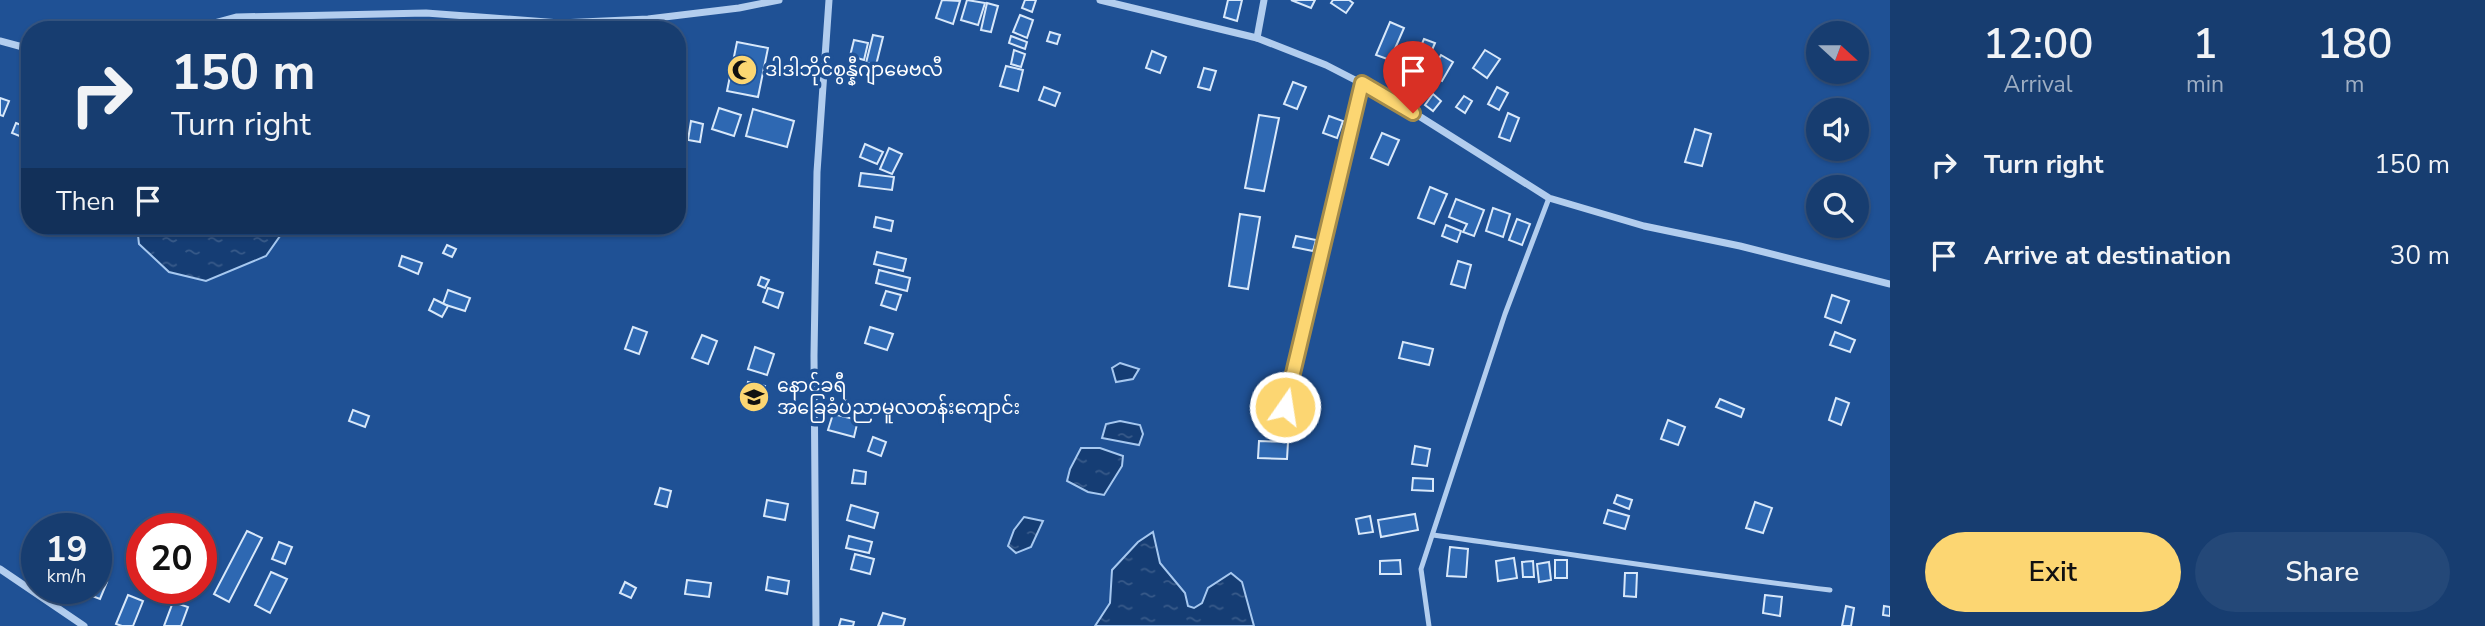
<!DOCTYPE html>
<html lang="en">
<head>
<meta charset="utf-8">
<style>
	:root { --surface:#173d70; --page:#244878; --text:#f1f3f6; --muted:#9eaec3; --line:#365683; --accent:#fcd672 }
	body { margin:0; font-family:"Nunito Sans","Noto Sans Myanmar",sans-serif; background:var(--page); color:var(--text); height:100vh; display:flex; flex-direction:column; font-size:26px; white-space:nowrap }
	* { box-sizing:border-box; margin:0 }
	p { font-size:23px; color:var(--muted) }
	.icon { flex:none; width:38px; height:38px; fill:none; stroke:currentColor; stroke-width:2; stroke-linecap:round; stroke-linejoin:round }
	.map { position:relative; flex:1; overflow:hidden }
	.panel { display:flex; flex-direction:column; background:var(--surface); width:595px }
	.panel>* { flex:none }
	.guide { position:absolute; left:21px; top:21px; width:665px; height:214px; border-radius:28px; box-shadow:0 2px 5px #0004,0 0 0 2px var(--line); background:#173d70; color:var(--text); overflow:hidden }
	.needle { width:46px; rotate:111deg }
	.controls { position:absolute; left:1806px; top:21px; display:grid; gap:14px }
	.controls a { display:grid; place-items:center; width:63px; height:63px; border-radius:50%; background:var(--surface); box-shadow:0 2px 5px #0004,0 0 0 2px var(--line); font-size:35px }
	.speed { position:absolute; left:21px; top:513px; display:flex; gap:14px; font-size:35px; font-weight:700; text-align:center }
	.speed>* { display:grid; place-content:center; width:91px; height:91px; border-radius:50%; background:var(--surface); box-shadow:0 2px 5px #0004,0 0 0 2px var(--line); line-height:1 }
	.speed small { font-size:18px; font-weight:400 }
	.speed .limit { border:10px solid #d22; background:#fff; color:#111 }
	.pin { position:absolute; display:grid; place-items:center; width:60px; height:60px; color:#fff; margin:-72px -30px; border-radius:50% 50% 50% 0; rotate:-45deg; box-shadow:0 0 7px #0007 }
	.pin .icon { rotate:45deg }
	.me { position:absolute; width:77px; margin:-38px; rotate:13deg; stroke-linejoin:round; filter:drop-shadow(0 0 5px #0008) }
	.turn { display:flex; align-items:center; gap:24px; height:147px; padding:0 35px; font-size:32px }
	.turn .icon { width:91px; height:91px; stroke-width:2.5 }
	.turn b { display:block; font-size:49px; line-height:60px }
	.then { display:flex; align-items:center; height:66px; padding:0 35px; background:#0003; gap:14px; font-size:26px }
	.eta { display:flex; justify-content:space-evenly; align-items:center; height:119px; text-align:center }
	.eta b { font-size:42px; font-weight:600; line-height:49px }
	.action { display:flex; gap:14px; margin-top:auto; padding:14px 35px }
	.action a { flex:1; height:80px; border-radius:42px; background:var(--accent); color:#111; font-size:28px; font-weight:600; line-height:80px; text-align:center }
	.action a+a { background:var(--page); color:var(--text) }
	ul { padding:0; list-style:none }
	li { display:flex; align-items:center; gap:21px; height:91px; padding:0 35px }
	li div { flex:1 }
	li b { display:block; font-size:26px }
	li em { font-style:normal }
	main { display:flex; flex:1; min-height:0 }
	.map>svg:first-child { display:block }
	.water { fill:url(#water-ripples); stroke:#a6c8f0; stroke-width:2 }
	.building { fill:#2e68b2; stroke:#d8e8fa; stroke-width:2 }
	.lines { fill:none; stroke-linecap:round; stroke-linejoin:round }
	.lane { stroke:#b2cdee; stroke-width:5 }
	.street { stroke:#b2cdee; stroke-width:7 }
	.route-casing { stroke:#a48b4a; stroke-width:18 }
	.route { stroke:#fcd672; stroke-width:12 }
	.labels { text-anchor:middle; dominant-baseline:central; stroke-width:7; stroke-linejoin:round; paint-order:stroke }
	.poi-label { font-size:19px; fill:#fff; stroke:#1f5195; text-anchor:start }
</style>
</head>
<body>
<main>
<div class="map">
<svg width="1890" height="626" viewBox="0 0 1890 626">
	<defs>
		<pattern id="water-ripples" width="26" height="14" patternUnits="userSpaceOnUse" patternTransform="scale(1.75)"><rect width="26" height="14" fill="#153d74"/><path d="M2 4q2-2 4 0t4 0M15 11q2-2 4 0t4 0" fill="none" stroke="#385a89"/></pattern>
	</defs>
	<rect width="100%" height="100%" fill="#1f5195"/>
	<g class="water">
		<polygon points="137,226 284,226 280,236 266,256 206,281 169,272 139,244"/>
		<polygon points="1120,363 1139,369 1133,379 1116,382 1112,368"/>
		<polygon points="1120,421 1140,425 1143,434 1139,445 1102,438 1106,424"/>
		<polygon points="1081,448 1100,448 1123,456 1122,466 1104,495 1088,492 1067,481 1070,469"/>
		<polygon points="1024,517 1043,521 1031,547 1016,553 1008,546 1014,530"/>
		<polygon points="1153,532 1160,563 1185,593 1188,606 1194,608 1202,603 1208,588 1231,573 1242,582 1254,626 1095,626 1110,603 1112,570 1138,542"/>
	</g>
	<g class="building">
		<polygon points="942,0 960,1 953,24 936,18"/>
		<polygon points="967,0 985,3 978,25 961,20"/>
		<polygon points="1025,0 1036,0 1032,12 1022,8"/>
		<polygon points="1228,0 1242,0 1237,21 1224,17"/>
		<polygon points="1291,0 1315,0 1311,8"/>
		<polygon points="1333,0 1349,0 1353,3 1346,13 1331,3"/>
		<polygon points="987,3 998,6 991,32 981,30"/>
		<polygon points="1020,15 1033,20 1027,38 1013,32"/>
		<polygon points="1390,22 1404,28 1390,60 1376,55"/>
		<polygon points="1050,32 1060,35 1057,44 1047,41"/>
		<polygon points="873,35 883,37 876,65 866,63"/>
		<polygon points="1011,36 1027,42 1025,49 1009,43"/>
		<polygon points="1424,39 1435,43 1423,71 1412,66"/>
		<polygon points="854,40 868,43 864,60 850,56"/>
		<polygon points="737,42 768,48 758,97 727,91"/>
		<polygon points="1014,50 1025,54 1021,67 1011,64"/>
		<polygon points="1485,50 1500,59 1487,78 1473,68"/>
		<polygon points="1152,51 1166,57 1160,73 1146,68"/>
		<polygon points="1441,55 1453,62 1442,81 1430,74"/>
		<polygon points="1006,66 1023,70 1018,91 1000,86"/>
		<polygon points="1204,68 1216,71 1210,90 1198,87"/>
		<polygon points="1293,82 1306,87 1297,109 1284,104"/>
		<polygon points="1044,87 1060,93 1055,106 1039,100"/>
		<polygon points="1497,87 1508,93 1499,110 1488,104"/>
		<polygon points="1433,94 1441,101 1433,111 1425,105"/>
		<polygon points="1464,96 1472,101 1465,113 1456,107"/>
		<polygon points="0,98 9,101 3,116 0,115"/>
		<polygon points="719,108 741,115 734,136 712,129"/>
		<polygon points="753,109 794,121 787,147 746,136"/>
		<polygon points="1508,113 1519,118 1510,141 1499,137"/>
		<polygon points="1259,115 1279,118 1264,191 1245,188"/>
		<polygon points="1329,116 1343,121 1337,138 1323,133"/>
		<polygon points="691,121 703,124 700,142 688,140"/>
		<polygon points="16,123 26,127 22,137 12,133"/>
		<polygon points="1695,129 1711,134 1702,166 1685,162"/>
		<polygon points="1382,133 1399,140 1388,165 1371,158"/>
		<polygon points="865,144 883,152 877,164 860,157"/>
		<polygon points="889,148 902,154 892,174 880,169"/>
		<polygon points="861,173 894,177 892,190 859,186"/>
		<polygon points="1430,187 1447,194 1434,224 1418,218"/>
		<polygon points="1456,199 1484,210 1474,236 1463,232 1467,224 1449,217"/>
		<polygon points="1493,208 1510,214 1503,237 1486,231"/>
		<polygon points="1240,214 1260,217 1248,289 1229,286"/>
		<polygon points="876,217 893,221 891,231 874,227"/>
		<polygon points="1517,219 1530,224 1522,245 1509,240"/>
		<polygon points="1446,225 1461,231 1457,242 1442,236"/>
		<polygon points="1296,236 1316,240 1313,251 1293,247"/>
		<polygon points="447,245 456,249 452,257 443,253"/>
		<polygon points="877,252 906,259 903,271 874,264"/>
		<polygon points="402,256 422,263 418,274 399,266"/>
		<polygon points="1458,261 1471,265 1465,288 1451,284"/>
		<polygon points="879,270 910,278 907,291 876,283"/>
		<polygon points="761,277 769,280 765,288 758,285"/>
		<polygon points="768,288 783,293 778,308 763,302"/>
		<polygon points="448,290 470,298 465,311 443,304"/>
		<polygon points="886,291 901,295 896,310 881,305"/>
		<polygon points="1832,295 1849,301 1841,323 1825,317"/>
		<polygon points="434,299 448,306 442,317 429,310"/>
		<polygon points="633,327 647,332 639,354 625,349"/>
		<polygon points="870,327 893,334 887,350 865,343"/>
		<polygon points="1835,332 1855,340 1850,352 1830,345"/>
		<polygon points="702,335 717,341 708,364 692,358"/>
		<polygon points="1403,342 1433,349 1429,365 1399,358"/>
		<polygon points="755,347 774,354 767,375 748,369"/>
		<polygon points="748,382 765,386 761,409 743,406"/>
		<polygon points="1836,398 1849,403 1841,425 1829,420"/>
		<polygon points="1720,399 1744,409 1741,417 1716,407"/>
		<polygon points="353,410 369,416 365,427 349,421"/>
		<polygon points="833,414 858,420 854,437 828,430"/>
		<polygon points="1668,420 1685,427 1678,445 1661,439"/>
		<polygon points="873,437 886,442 881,456 868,451"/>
		<polygon points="1259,441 1288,442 1287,459 1258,458"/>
		<polygon points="1415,446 1430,449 1427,466 1412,464"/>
		<polygon points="854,470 866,472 865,484 852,483"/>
		<polygon points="1413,478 1433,479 1433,491 1412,490"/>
		<polygon points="660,488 671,491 667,507 655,504"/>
		<polygon points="1617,495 1632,500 1629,509 1614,503"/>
		<polygon points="767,500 788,504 785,520 764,516"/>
		<polygon points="1755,502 1772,508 1763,533 1746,528"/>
		<polygon points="851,505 878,513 874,528 847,520"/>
		<polygon points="1608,510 1629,516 1625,529 1604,523"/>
		<polygon points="1415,514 1418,530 1381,537 1378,520"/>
		<polygon points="1370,516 1373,532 1359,534 1356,519"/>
		<polygon points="247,531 262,538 229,602 214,594"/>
		<polygon points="849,536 872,542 869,553 846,548"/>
		<polygon points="279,542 292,547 285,564 272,559"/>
		<polygon points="1450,547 1468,549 1466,577 1447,576"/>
		<polygon points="855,554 874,559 870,574 851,569"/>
		<polygon points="1514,558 1517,578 1498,581 1496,561"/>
		<polygon points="1400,560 1401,574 1380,574 1380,561"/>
		<rect x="1555" y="560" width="12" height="18"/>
		<polygon points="1533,561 1534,577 1523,577 1522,562"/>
		<polygon points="1549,562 1551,580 1539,582 1537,564"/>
		<polygon points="271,572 287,579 270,613 255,605"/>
		<polygon points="1625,573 1637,573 1636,597 1624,596"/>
		<polygon points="768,577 789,581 787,594 766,590"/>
		<polygon points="99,579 107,582 100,599 92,596"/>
		<polygon points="687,580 711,583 709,597 685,594"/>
		<polygon points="625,582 636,588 631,598 620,593"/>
		<polygon points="154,591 162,594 159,601 151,598"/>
		<polygon points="128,595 143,601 133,626 122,626 116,624"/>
		<polygon points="1765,595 1782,597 1780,616 1763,613"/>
		<polygon points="173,602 188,607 181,626 164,626"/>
		<polygon points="1846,606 1854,608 1851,626 1842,626"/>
		<polygon points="1884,606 1890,607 1890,616 1883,615"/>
		<polygon points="883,613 905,619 903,626 878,626"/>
		<polygon points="841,619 854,622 853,626 839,626"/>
	</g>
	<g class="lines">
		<g class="lane">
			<polyline points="1285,407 1362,84"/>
			<path d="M1433 535C1565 553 1697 574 1830 590"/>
			<polyline points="1429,626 1421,569 1505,314 1549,198"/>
		</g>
		<g class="street">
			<polyline points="1100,0 1257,38 1326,65 1392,99 1549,198 1644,226 1740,246 1890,284"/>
			<polyline points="189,30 237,17 426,13 560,23 648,19 739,8 779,0"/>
			<polyline points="1257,38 1264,0"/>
			<polyline points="0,41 30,49"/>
			<polyline points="0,569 84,626"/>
			<polyline points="816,626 814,356 817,172 829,0"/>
		</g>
	</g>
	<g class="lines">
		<g class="route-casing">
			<polyline id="route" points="1285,407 1362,83 1413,113"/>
		</g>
		<use href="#route" class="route"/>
	</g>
	<defs>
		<g id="mosque-disc" transform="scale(1.575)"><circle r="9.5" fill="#fcd672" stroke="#1f5195"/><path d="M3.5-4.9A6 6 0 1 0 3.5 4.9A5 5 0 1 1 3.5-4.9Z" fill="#111"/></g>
		<g id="school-disc" transform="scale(1.575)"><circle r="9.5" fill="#fcd672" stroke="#1f5195"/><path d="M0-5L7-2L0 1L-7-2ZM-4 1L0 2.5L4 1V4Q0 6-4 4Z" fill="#111"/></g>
	</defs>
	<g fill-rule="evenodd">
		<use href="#mosque-disc" x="742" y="70"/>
		<use href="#school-disc" x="754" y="397"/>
	</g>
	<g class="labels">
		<g class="poi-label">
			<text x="765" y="70">ဒါဒါဘိုင်စွန္နီဂျာမေဗလီ</text>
			<text x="777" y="386">နောင်ခရီ<tspan x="777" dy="22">အခြေခံပညာမူလတန်းကျောင်း</tspan></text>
		</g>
	</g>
</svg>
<div class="controls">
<a><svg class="needle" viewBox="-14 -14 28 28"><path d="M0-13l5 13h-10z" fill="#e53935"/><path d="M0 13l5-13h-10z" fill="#9eaec3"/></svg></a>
<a><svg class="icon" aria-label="sound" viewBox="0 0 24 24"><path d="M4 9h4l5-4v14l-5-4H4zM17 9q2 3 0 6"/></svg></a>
<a><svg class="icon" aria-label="search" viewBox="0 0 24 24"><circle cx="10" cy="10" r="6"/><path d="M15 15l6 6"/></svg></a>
</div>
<div class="speed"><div>19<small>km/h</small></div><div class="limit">20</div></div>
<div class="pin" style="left:1413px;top:113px;background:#d93025"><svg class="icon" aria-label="arrive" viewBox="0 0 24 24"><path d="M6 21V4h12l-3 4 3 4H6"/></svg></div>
<svg class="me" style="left:1285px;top:407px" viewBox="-20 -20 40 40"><circle r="17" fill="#fcd672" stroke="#fff" stroke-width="3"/><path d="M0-11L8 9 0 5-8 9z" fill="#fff"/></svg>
<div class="guide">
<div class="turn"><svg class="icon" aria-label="right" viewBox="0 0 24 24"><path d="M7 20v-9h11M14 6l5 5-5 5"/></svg><div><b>150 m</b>Turn right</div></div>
<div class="then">Then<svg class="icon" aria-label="arrive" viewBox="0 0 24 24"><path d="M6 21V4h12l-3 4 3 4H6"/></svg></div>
</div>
</div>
<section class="panel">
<div class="eta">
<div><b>12:00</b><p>Arrival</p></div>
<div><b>1</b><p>min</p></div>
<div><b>180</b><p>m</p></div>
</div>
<ul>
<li><svg class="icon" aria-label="right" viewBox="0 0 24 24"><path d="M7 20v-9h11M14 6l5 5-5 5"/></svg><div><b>Turn right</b></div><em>150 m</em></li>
<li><svg class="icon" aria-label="arrive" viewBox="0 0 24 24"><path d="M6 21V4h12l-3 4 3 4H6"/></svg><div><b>Arrive at destination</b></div><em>30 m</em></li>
</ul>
<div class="action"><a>Exit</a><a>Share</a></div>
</section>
</main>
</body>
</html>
